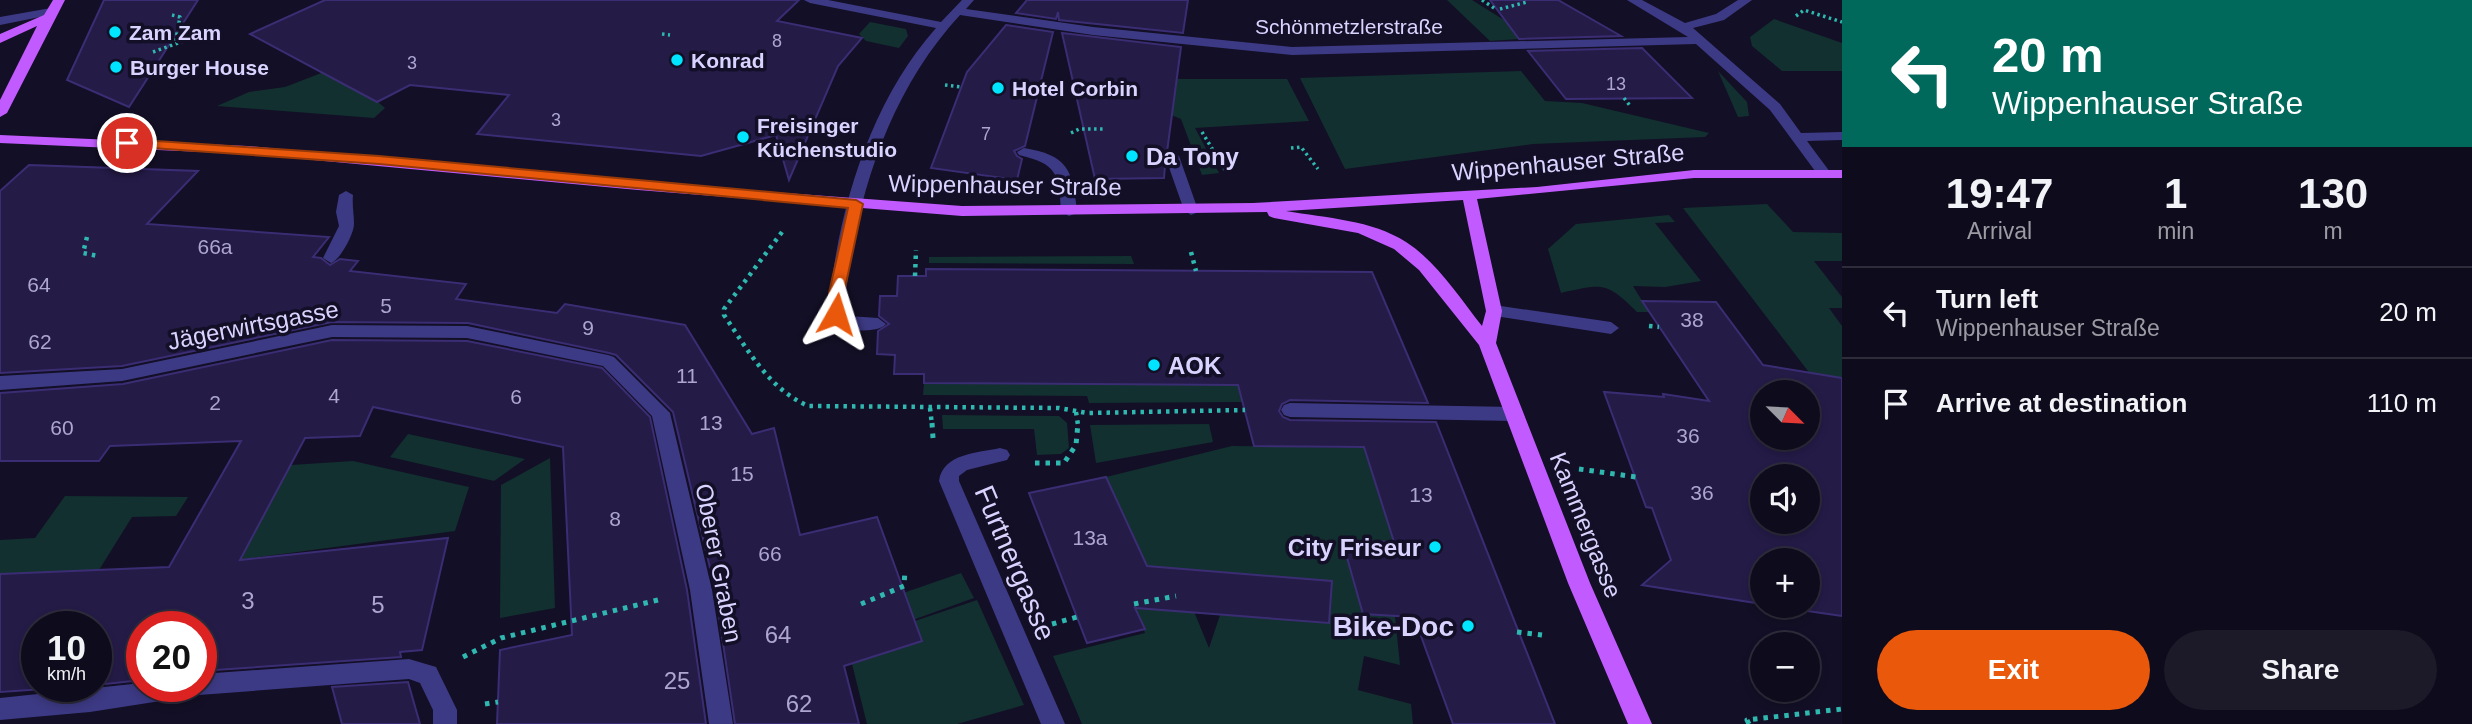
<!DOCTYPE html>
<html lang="en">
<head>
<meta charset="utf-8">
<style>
	:root { --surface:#0e0b1c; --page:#1c1929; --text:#f1f3f6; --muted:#9b9ba3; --line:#2e2b3b; --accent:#ea580c }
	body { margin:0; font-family:Helvetica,sans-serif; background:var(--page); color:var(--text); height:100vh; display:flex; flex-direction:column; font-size:26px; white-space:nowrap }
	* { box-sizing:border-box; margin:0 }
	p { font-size:23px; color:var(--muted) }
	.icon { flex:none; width:38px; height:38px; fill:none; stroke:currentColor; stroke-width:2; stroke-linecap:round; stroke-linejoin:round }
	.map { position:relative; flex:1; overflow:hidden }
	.side { display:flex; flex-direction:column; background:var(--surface); width:630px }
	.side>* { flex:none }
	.top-card { background:#00695c; color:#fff; overflow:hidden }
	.needle { width:46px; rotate:114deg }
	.buttons { position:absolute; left:1750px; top:380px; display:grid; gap:14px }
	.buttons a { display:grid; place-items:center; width:70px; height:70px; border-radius:50%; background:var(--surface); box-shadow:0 4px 10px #0003,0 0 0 2px var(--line); font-size:35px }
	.speed { position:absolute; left:21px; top:611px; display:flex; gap:14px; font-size:35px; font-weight:700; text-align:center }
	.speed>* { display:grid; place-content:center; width:91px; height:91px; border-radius:50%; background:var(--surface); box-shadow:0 4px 10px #0003,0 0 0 2px var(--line); line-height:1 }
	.speed small { font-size:18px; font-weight:400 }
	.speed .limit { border:10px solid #d22; background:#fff; color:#111 }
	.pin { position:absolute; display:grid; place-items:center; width:60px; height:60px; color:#fff; margin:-30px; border:4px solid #fff; border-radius:50%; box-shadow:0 2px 7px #0007 }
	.me { position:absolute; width:77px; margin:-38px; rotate:6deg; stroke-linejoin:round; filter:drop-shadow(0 0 5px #0008) }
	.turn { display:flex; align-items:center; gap:24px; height:147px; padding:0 35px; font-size:32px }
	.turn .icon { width:91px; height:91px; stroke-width:2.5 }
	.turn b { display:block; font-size:49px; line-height:60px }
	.eta { display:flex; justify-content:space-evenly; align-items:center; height:119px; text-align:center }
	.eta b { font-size:42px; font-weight:800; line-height:49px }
	.button { display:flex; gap:14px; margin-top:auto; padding:14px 35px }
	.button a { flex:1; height:80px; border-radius:42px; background:var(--accent); color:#fff; font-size:28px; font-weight:800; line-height:80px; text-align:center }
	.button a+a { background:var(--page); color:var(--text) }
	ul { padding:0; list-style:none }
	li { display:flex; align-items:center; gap:21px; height:91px; padding:0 35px; border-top:2px solid var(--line) }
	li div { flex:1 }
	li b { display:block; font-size:26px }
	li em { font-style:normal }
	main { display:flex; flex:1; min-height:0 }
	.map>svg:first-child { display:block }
	.green { fill:#12302f }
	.building { fill:#241b47; stroke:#3b2d73; stroke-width:2; fill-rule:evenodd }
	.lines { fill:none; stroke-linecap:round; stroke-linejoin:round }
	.path-far2 { stroke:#2fb8b0; stroke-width:3.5; stroke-dasharray:2.5 3.5; stroke-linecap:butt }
	.path-far1 { stroke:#2fb8b0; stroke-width:4.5; stroke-dasharray:3.5 5; stroke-linecap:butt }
	.path { stroke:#2fb8b0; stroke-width:5; stroke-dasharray:4.5 6; stroke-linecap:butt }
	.minor { fill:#3d3a85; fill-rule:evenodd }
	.major { fill:#c25bff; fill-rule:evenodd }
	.route { fill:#ea580c; stroke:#983908; stroke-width:2 }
	.poi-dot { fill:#00e5ff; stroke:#130f26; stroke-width:2.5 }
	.labels { text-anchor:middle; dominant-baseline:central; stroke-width:7; stroke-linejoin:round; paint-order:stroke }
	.far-number-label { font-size:18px; fill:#aca6d1 }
	.far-street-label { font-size:21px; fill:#d9d4ff; stroke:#130f26 }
	.far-poi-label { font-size:21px; font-weight:bold; fill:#d9d4ff; stroke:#130f26; text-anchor:start }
	.number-label { font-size:21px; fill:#aca6d1 }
	.poi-label { font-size:24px; font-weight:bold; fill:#d9d4ff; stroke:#130f26; text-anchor:start }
	.street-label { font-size:24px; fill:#d9d4ff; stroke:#130f26 }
	.near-number-label { font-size:24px; fill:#aca6d1 }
	.near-street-label { font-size:28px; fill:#d9d4ff; stroke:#130f26 }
	.near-poi-label { font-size:28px; font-weight:bold; fill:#d9d4ff; stroke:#130f26; text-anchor:end }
</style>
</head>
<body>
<main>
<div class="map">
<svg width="1842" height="724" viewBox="0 0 1842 724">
	<rect width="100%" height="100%" fill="#130f26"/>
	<g class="green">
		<polygon points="1447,0 1472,0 1533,38 1490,41"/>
		<polygon points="1774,19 1842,43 1842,71 1782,71 1752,46 1750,37"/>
		<polygon points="870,22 906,29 908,36 899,48 866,41 859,34"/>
		<polygon points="337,67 385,108 374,118 217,106 249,92 285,87"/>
		<polygon points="1521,71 1545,101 1582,103 1709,133 1705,137 1533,144 1345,169 1300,78"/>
		<polygon points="1718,71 1747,102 1749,116 1738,117"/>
		<polygon points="1146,79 1287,79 1309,121 1195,128 1219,173 1202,175 1181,119 1171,115"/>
		<polygon points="1767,204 1793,232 1842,233 1842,261 1814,261 1842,297 1842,308 1829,308 1842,326 1842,408 1811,375 1683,208"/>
		<path d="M1669 215 1675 222 1655 223 1701 281 1665 287 1633 286 1649 312H1637C1606 281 1602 284 1561 293L1548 249 1576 224Z"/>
		<polygon points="1131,256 1134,264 929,263 929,257"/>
		<polygon points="924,383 1237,385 1242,402 1089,403 1087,396 923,395"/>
		<polygon points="942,415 1059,416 1067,423 1069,448 1061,454 1037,455 1034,429 943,429"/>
		<polygon points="1209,424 1213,442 1096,463 1090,425"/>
		<polygon points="408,434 525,459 494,481 390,457"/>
		<polygon points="1232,446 1364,448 1394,542 1343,540 1363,614 1395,616 1400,665 1364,656 1358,690 1411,704 1413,724 1082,724 1053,656 1145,633 1135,608 1188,597 1209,648 1220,615 1264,618 1157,588 1106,477"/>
		<polygon points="550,458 555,608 500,618 501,485"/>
		<polygon points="353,461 469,487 455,531 169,569 205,503 271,502 291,465"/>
		<polygon points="65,496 188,497 176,516 132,517 99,570 0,574 0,540 35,538"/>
		<polygon points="961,573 974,598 893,627 883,600"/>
		<polygon points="977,600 1024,705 957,724 867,724 847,644"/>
	</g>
	<g class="building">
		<polygon points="104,0 198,0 129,107 67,80"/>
		<polygon points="325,0 799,0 777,21 862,38 838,66 789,180 776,135 701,156 477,134 509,95 410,85 377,102 250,34"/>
		<polygon points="1027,0 1188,0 1183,33 1059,20 1058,12 1056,19 1016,13"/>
		<polygon points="1490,0 1558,0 1621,36 1519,39"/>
		<polygon points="1006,25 1053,32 1025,146 1014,151 1017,156 1022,159 1017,180 931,168 967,72"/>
		<polygon points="1062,33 1181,47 1167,152 1163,155 1165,165 1164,178 1095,179"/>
		<polygon points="1642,48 1692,98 1566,99 1528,51"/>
		<polygon points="29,165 198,171 147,224 329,237 313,257 321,258 330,265 340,259 358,261 350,271 466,284 456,299 557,313 565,304 685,325 752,434 774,428 800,535 877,517 922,641 844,666 859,724 735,724 715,589 673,412 616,355 609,353 468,323 332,322 122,366 0,373 0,191"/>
		<polygon points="926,269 1372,272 1428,403 1290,400 1282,404 1279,411 1283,417 1290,420 1436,422 1555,724 1453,724 1414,617 1363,614 1342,540 1394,542 1364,447 1254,446 1238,385 924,383 924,374 894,374 895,355 877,354 878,331 889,324 879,316 880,296 897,296 898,276 926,276"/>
		<path d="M1642 301 1716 302 1763 365 1842 378V616L1772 606H1808V560H1762V604L1642 585 1671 560 1652 508 1646 507 1604 392 1664 397 1663 394 1709 401ZM1762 392H1808V438H1762ZM1762 476H1808V522H1762Z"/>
		<polygon points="332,340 467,341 602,368 650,417 687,590 706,724 497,724 500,650 572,635 563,447 373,407 360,436 305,438 240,560 448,538 422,650 400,652 401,657 201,671 201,626 142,626 142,680 96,685 96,626 37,626 37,686 89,686 0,692 0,574 169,567 241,441 110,446 99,461 0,461 0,393 123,384"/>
		<polygon points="1106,477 1147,566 1332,581 1329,623 1135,608 1145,629 1087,643 1029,493"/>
		<polygon points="408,682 420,724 342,724 332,687"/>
	</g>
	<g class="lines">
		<g class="path-far2">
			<polyline points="1482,0 1497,10"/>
			<polyline points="1500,9 1527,2"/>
			<polyline points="172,15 180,17 175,44"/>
			<polyline points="1796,16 1804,10 1842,22"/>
			<polyline points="662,34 670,35"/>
			<polyline points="153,52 214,30"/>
			<polyline points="945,85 962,87"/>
			<polyline points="1624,98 1631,107"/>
			<polyline points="1202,132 1227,173"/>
			<polyline points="1071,133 1079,129 1104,129"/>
			<polyline points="1291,148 1301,147 1318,169"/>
		</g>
		<g class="path-far1">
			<path d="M782 232 724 309V315C748 350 768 388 808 406L1059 408 1087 413 1245 410"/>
			<polyline points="87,237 83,253 98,256"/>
			<polyline points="1191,252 1196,271"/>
			<polyline points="915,276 916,250"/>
			<polyline points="1649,326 1659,327"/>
			<polyline points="930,408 932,425"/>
			<polyline points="1076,412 1078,425"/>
		</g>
		<g class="path">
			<polyline points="932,423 933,438"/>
			<polyline points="1035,463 1064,463 1076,445 1078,423"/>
			<polyline points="1579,469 1636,477"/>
			<polyline points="861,604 904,586 905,570"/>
			<polyline points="1134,604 1176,596"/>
			<polyline points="1052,624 1077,617"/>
			<polyline points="1517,632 1542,635"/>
			<polyline points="463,657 501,638 662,599"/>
			<polyline points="485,704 498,702"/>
			<polyline points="1749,724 1747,720 1842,709"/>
		</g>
		<g class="minor">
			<path d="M804 0H828L941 22 962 0H974L966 9 1093 27 1292 47 1688 37 1627 0H1642L1685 23 1716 14 1738 0H1752L1724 20 1693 28 1780 104 1801 133 1842 132V140L1807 141 1830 172 1828 175H1818L1770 110 1696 44 1292 55 1093 35 960 15C886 95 853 206 844 313L848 316 878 318 886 324C879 333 851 331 840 327 834 325 831 319 828 314 837 214 868 105 936 28L810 3Z"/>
			<polygon points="51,8 55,10 55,14 0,25 0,17"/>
			<path d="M1024 148C1067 155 1073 169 1077 211L1074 214 1069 216 1061 211C1059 173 1057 164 1019 155L1017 152Z"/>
			<polygon points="1172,152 1179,156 1198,210 1196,213 1191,215 1184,210 1165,156"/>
			<path d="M346 191 353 195C352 206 354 214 354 224 354 234 340 260 331 263L323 258 339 226 336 212 339 195Z"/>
			<polygon points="1494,305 1611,322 1619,328 1611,334 1488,315 1486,311"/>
			<polygon points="332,325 467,326 608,355 614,357 670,413 712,590 733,724 709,724 690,590 652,416 603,366 467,338 332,337 122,381 0,390 0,376 122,369"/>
			<polygon points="1290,403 1514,407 1520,409 1523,414 1520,419 1514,421 1290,417 1284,415 1281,410 1284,405"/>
			<path d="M1000 448 1007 450 1010 455 1007 460 967 470 959 476V481L1065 724H1041L939 481C943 453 978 453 1000 448Z"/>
			<polygon points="409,659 436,667 457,710 457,724 433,724 433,710 420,683 409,679 199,695 90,712 0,720 0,698 142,683 142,686 201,686 201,674"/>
		</g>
		<g class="major">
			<polygon points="53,0 65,0 7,113 0,117 0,100 37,26 0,43 0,34 44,15"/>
			<path d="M0 135 248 146 638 182 962 206 1253 203 1537 187 1694 170H1842V178H1694L1477 199 1502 311 1496 343 1590 583 1652 724H1628L1568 583 1479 345 1419 270 1394 249 1358 233 1274 218 1269 216 1267 212 962 216 638 190 248 154 0 143ZM1463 200 1486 311 1482 326C1459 297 1437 262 1406 242 1372 220 1326 218 1286 211Z"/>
		</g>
	</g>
	<polygon class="route" points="127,139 379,156 856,200 863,204 844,293 843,314 836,319 828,314 829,293 848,208 379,164 123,146 123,140"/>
	<g class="poi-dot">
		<circle cx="115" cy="32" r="7"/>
		<circle cx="677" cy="60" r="7"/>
		<circle cx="116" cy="67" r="7"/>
		<circle cx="998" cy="88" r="7"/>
		<circle cx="743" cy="137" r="7"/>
		<circle cx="1132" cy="156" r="7"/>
		<circle cx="1154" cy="365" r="7"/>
		<circle cx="1435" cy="547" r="7"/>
		<circle cx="1468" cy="626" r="7"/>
	</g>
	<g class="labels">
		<g class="far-number-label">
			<text x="777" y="41">8</text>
			<text x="412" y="63">3</text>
			<text x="1616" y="84">13</text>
			<text x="556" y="120">3</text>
			<text x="986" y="134">7</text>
		</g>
		<g class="far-street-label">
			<text x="1349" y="26">Schönmetzlerstraße</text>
		</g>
		<g class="far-poi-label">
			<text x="129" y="32">Zam Zam</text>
			<text x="691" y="60">Konrad</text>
			<text x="130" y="67">Burger House</text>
			<text x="1012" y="88">Hotel Corbin</text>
			<text x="757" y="125">Freisinger<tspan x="757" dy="24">Küchenstudio</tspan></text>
		</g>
		<g class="number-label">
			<text x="215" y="246">66a</text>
			<text x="39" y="284">64</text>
			<text x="386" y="305">5</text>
			<text x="1692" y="319">38</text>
			<text x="588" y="327">9</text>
			<text x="40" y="341">62</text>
			<text x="687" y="375">11</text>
			<text x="334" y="395">4</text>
			<text x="516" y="396">6</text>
			<text x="215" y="402">2</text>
			<text x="711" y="422">13</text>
			<text x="62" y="427">60</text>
			<text x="1688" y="435">36</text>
			<text x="742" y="473">15</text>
			<text x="1702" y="492">36</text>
			<text x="1421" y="494">13</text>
			<text x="615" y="518">8</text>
			<text x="1090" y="537">13a</text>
			<text x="770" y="553">66</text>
		</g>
		<g class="poi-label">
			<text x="1146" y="156">Da Tony</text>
			<text x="1168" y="365">AOK</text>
			<text x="1421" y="547" text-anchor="end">City Friseur</text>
		</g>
		<g class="street-label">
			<text transform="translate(1568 162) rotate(-5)">Wippenhauser Straße</text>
			<text transform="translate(1005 185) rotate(1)">Wippenhauser Straße</text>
			<text transform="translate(253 325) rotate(-11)">Jägerwirtsgasse</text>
			<text transform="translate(1586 525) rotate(68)">Kammergasse</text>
			<text transform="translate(719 563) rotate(79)">Oberer Graben</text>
		</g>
		<g class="near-number-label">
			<text x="248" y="600">3</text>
			<text x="378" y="604">5</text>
			<text x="778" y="634">64</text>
			<text x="677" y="680">25</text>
			<text x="799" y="703">62</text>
		</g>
		<g class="near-street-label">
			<text transform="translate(1015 563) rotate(67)">Furtnergasse</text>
		</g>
		<g class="near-poi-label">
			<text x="1454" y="626">Bike-Doc</text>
		</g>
	</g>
</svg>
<div class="buttons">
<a><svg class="needle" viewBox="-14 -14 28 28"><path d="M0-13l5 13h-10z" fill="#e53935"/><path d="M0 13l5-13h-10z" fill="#9b9ba3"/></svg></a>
<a><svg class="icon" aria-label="sound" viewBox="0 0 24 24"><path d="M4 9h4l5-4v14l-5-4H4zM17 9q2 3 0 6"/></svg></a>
<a>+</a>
<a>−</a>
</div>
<div class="speed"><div>10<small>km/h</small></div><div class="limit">20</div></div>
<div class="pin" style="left:127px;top:143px;background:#d93025"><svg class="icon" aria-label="arrive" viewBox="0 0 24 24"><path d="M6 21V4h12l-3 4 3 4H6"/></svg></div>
<svg class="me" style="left:836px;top:314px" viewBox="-20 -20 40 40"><path d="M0-17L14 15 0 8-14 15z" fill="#ea580c" stroke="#fff" stroke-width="4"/></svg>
</div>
<section class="side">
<div class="top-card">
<div class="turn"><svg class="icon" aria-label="left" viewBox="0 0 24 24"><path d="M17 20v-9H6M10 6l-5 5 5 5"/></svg><div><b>20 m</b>Wippenhauser Straße</div></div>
</div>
<div class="eta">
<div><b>19:47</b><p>Arrival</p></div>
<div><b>1</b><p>min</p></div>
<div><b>130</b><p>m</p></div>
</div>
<ul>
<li><svg class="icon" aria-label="left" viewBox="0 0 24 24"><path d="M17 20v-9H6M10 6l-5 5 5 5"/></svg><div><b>Turn left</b><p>Wippenhauser Straße</p></div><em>20 m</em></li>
<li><svg class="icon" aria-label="arrive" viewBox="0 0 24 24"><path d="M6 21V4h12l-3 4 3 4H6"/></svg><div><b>Arrive at destination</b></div><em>110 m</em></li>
</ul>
<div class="button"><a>Exit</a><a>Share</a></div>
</section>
</main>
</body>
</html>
